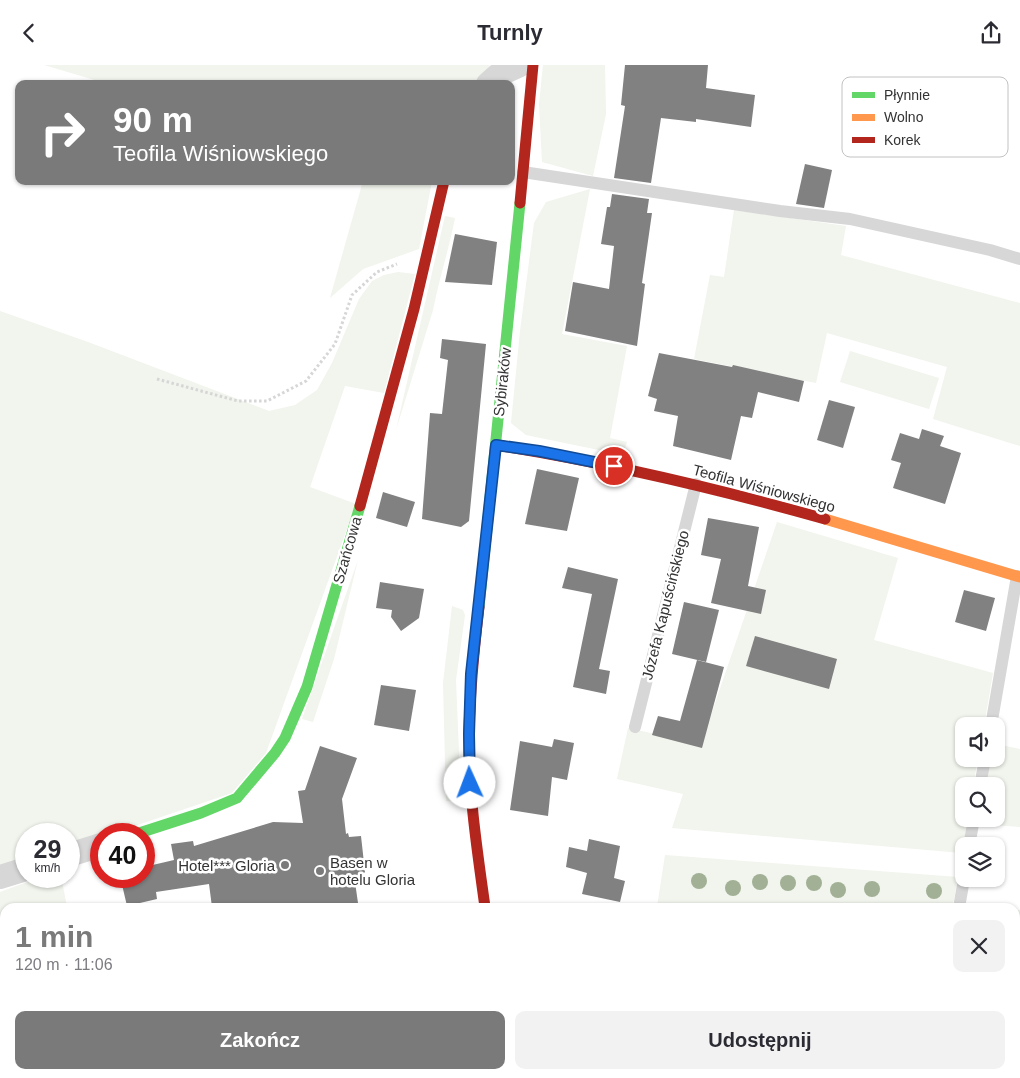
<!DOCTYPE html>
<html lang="pl">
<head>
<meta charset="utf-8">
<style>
	:root { --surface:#fff; --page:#f2f2f3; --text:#2b2b33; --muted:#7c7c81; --accent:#7a7a7a }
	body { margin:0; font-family:Helvetica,sans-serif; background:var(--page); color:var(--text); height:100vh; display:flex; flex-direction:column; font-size:19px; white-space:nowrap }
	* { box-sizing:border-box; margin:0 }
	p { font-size:16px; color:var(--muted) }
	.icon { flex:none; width:28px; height:28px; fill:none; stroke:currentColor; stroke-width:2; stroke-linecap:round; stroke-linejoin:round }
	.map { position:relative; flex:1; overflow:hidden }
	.panel { position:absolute; left:0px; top:838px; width:1020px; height:176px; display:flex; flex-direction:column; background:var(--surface); border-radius:15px 15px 0 0; box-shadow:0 1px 4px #0004 }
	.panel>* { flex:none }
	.top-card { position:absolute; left:15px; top:15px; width:500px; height:105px; border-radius:10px; box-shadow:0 1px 4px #0004; background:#7a7a7a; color:#fff; overflow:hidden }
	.buttons { position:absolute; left:955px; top:652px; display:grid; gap:10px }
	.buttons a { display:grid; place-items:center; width:50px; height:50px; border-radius:10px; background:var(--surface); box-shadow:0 1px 4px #0004; font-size:25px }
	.speed { position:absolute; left:15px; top:758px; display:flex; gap:10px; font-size:25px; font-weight:700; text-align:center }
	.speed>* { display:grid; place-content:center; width:65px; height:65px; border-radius:50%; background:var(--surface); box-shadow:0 1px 4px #0004; line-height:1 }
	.speed small { font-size:12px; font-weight:400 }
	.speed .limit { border:8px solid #d22; background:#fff; color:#111 }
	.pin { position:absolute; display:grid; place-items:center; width:42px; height:42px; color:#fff; margin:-21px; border:2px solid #fff; border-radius:50%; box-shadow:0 1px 5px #0007 }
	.me { position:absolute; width:55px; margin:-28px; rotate:358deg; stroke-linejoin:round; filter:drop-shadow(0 0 4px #0008) }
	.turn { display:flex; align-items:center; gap:18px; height:105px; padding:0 15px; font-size:22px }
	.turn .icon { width:65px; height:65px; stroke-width:2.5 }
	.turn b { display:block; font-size:35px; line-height:42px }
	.round { display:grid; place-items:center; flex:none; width:52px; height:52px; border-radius:10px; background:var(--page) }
	.headline { display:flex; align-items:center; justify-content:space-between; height:85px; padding:0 15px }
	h1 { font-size:30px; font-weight:700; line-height:38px; color:var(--accent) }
	.cta { display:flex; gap:10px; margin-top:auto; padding:10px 15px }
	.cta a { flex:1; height:58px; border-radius:10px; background:var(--accent); color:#fff; font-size:20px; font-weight:700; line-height:58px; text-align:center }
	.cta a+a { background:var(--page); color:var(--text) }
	header { display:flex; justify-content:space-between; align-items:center; height:65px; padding:0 15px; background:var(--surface); font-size:22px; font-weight:700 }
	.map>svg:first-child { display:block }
	.green { fill:#f1f5ed }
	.building { fill:#818181 }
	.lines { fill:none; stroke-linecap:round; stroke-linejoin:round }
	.path { stroke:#d6d6d6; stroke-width:3; stroke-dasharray:2.5 2.5; stroke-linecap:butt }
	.lane { stroke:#d7d7d7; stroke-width:12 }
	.street { stroke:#d7d7d7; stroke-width:24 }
	.fast { stroke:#63d668; stroke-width:11 }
	.slow { stroke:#ff974d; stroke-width:11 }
	.jam { stroke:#b3261e; stroke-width:11 }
	.tree { fill:#a2b095 }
	.route-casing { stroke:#114b97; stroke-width:12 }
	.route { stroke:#1a73e8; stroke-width:9 }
	.poi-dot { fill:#7a7a7a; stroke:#fff; stroke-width:2 }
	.labels { text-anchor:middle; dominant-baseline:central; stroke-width:5; stroke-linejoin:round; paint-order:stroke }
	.street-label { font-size:15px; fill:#333; stroke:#fff }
	.poi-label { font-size:15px; fill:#333; stroke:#fff; text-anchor:start }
	.key { fill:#fff; stroke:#c2c2c2; stroke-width:1 }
	.key-label { font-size:14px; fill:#333 }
</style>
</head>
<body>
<header><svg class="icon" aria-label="back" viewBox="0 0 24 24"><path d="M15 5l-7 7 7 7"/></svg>Turnly<svg class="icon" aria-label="share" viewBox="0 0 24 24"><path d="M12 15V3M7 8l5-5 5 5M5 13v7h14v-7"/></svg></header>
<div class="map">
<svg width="1020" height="1013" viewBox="0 0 1020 1013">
	<rect width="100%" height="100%" fill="#fff"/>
	<g class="green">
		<polygon points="44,0 490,0 476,19 108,19"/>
		<polygon points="543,0 605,0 606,49 593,111 542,97 539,39"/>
		<polygon points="363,116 432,116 419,184 363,204 330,233"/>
		<polygon points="590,124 562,269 627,281 610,373 627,377 623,390 526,370 511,358 520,266 534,158 546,137"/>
		<polygon points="734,145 846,161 841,190 1020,238 1020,381 933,354 947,302 827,268 816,318 694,294 710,210 724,212"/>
		<path d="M445 151 455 153C449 184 439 214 433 245L396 365Z"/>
		<polygon points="398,207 415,209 384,328 345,321 310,422 356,439 266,688 232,728 111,769 101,769 69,783 69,769 26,769 26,797 0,806 0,246 88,277 269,346 295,340 317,325 332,298 359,234 372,216 384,210"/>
		<polygon points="850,286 939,313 929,344 840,317"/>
		<polygon points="777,457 898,493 874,575 993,608 984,661 964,661 964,694 978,694 973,721 964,721 964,754 968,754 962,788 672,763 683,729 617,714 628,663 701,679"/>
		<polygon points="358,495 334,594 313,657 302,654"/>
		<polygon points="452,541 463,545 465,550 456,615 461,737 446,736 443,618"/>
		<polygon points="996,679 1020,684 1020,762 979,759 980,754 996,754 996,721 986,721 991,694 996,694"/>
		<polygon points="665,790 958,812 953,840 966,840 965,842 657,842"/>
		<polygon points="44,811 61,811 67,842 5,842 5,1009 100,1009 101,1013 0,1013 0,827"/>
		<polygon points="1015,845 1020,845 1020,939 1015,940"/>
		<polygon points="1020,944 1020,971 1015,973 1015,946"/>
		<polygon points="466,1009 488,1009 494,1013 461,1013"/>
		<polygon points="858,1009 906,1009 893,1013 847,1013"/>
		<polygon points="952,1009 989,1009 976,1013 938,1013"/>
	</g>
	<g class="building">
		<polygon points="625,0 708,0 706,23 755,30 751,62 696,54 696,57 661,53 651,118 614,113 625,41 621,40"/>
		<polygon points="805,99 832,105 824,143 796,139"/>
		<polygon points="612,129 649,134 647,148 652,148 642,218 645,219 637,281 565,266 573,217 609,224 614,181 601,179 607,142 610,142"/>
		<polygon points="455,169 497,177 492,220 445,217"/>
		<polygon points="442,274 486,279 469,456 461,462 422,454 430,348 442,349 448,295 440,293"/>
		<polygon points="659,288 732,302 733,300 804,316 799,337 758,327 752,353 741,351 731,395 673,381 678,351 654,346 657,334 648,331"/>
		<polygon points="829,335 855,342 843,383 817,375"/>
		<polygon points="922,364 944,371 940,381 961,388 945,439 893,423 901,398 891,395 900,368 919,374"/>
		<polygon points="537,404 579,413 567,466 525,459"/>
		<polygon points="383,427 415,437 407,462 376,453"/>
		<polygon points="708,453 759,462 748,521 766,525 761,549 711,538 721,494 701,490"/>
		<polygon points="568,502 618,514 599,604 610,606 606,629 573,622 592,529 562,523"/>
		<polygon points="380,517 424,524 419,553 401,566 391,552 392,545 376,543"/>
		<polygon points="964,525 995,533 986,566 955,557"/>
		<polygon points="684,537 719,545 706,597 672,589"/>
		<polygon points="755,571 837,594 829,624 746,601"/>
		<polygon points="697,595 724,602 702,683 652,670 658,651 680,656"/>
		<polygon points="381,620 416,625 409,666 374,660"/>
		<polygon points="554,674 574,678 567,715 552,712 548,751 510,745 520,676 552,682"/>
		<polygon points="320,681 357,693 342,734 346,769 348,768 349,772 361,771 365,807 355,817 358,838 331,842 212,842 209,819 156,827 157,834 127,841 120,811 144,811 144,802 174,795 171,779 193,776 194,781 273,757 303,758 298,726 305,725"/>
		<polygon points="589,774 620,781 614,813 625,816 620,837 582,829 587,808 566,802 569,782 587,786"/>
	</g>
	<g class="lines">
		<g class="path">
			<polyline points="157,314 238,336 267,336 306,316 335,279 352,230 377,207 397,199"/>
			<polyline points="1015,981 1020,979"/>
			<polyline points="917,1013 930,1009"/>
		</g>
		<g class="lane">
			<polyline points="523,107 780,146 850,154 990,185 1020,194"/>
			<polyline points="991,661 1017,511"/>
			<polyline points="635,662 696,419"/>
			<polyline points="980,721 985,694"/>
			<polyline points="969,781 974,754"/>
			<polyline points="960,837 964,814"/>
		</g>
		<g class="street">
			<polyline points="488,19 498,10 520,0"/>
			<polyline points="69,790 101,780"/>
			<polyline points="0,812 26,804"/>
			<polyline points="515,1009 516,1013"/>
			<polyline points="433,1013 436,1009"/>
		</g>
		<g class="fast">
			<polyline points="479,542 520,138"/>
			<polyline points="136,769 201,748 237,733 275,688 285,673 307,622 360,441"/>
		</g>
		<polyline class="slow" points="825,454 1020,512"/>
		<g class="jam">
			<polyline points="520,138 533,0"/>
			<path d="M496 380C609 398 715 423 825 454"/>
			<polyline points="360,441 414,244 444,116"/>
			<path d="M479 542C474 584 470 625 469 667 468 726 477 784 485 842"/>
		</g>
	</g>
	<g class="tree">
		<circle cx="699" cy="816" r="8"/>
		<circle cx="760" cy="817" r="8"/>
		<circle cx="788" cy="818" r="8"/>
		<circle cx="814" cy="818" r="8"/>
		<circle cx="733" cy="823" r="8"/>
		<circle cx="872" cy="824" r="8"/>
		<circle cx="838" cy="825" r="8"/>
		<circle cx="934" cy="826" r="8"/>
	</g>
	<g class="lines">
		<g class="route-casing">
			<polyline id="route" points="470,718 469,669 471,609 496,380 539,386 614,401"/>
		</g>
		<use href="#route" class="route"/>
	</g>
	<g class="poi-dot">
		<circle cx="285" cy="800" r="5"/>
		<circle cx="320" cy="806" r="5"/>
	</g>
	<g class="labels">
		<g class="street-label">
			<text transform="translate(502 317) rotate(-84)">Sybiraków</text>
			<text transform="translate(764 423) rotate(15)">Teofila Wiśniowskiego</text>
			<text transform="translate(347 485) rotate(-74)">Szańcowa</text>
			<text transform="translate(665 540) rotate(-76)">Józefa Kapuścińskiego</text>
		</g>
		<g class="poi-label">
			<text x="330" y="797">Basen w<tspan x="330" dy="17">hotelu Gloria</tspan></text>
			<text x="275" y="800" text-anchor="end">Hotel*** Gloria</text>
		</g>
	</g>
	<rect x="842" y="12" width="166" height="80" rx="8" class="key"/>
	<rect x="852" y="27" width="23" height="6" fill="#63d668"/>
	<rect x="852" y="49" width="23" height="7" fill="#ff974d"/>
	<rect x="852" y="72" width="23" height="6" fill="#b3261e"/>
	<g class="key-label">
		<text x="884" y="35">Płynnie</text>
		<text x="884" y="57">Wolno</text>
		<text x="884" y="80">Korek</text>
	</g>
</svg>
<div class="buttons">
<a><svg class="icon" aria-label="sound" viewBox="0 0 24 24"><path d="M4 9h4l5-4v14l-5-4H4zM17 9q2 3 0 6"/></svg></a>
<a><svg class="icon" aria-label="search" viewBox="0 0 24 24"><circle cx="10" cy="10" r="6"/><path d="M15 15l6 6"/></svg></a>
<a><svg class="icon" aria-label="layers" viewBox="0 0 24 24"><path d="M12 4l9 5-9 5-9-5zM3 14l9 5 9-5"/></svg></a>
</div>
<div class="speed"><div>29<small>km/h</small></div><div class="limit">40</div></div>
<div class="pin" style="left:614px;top:401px;background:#d93025"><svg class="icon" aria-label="arrive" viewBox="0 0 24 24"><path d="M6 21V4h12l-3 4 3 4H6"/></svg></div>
<svg class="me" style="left:470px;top:718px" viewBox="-20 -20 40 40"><circle r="19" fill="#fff"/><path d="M0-13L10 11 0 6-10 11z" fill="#1a73e8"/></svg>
<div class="top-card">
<div class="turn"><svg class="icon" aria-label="right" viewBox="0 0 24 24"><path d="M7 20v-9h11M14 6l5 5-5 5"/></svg><div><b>90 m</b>Teofila Wiśniowskiego</div></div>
</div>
<section class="panel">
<div class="headline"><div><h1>1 min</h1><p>120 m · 11:06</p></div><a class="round"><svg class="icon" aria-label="close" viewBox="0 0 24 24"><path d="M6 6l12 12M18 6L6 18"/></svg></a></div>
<div class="cta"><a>Zakończ</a><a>Udostępnij</a></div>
</section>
</div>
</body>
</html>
